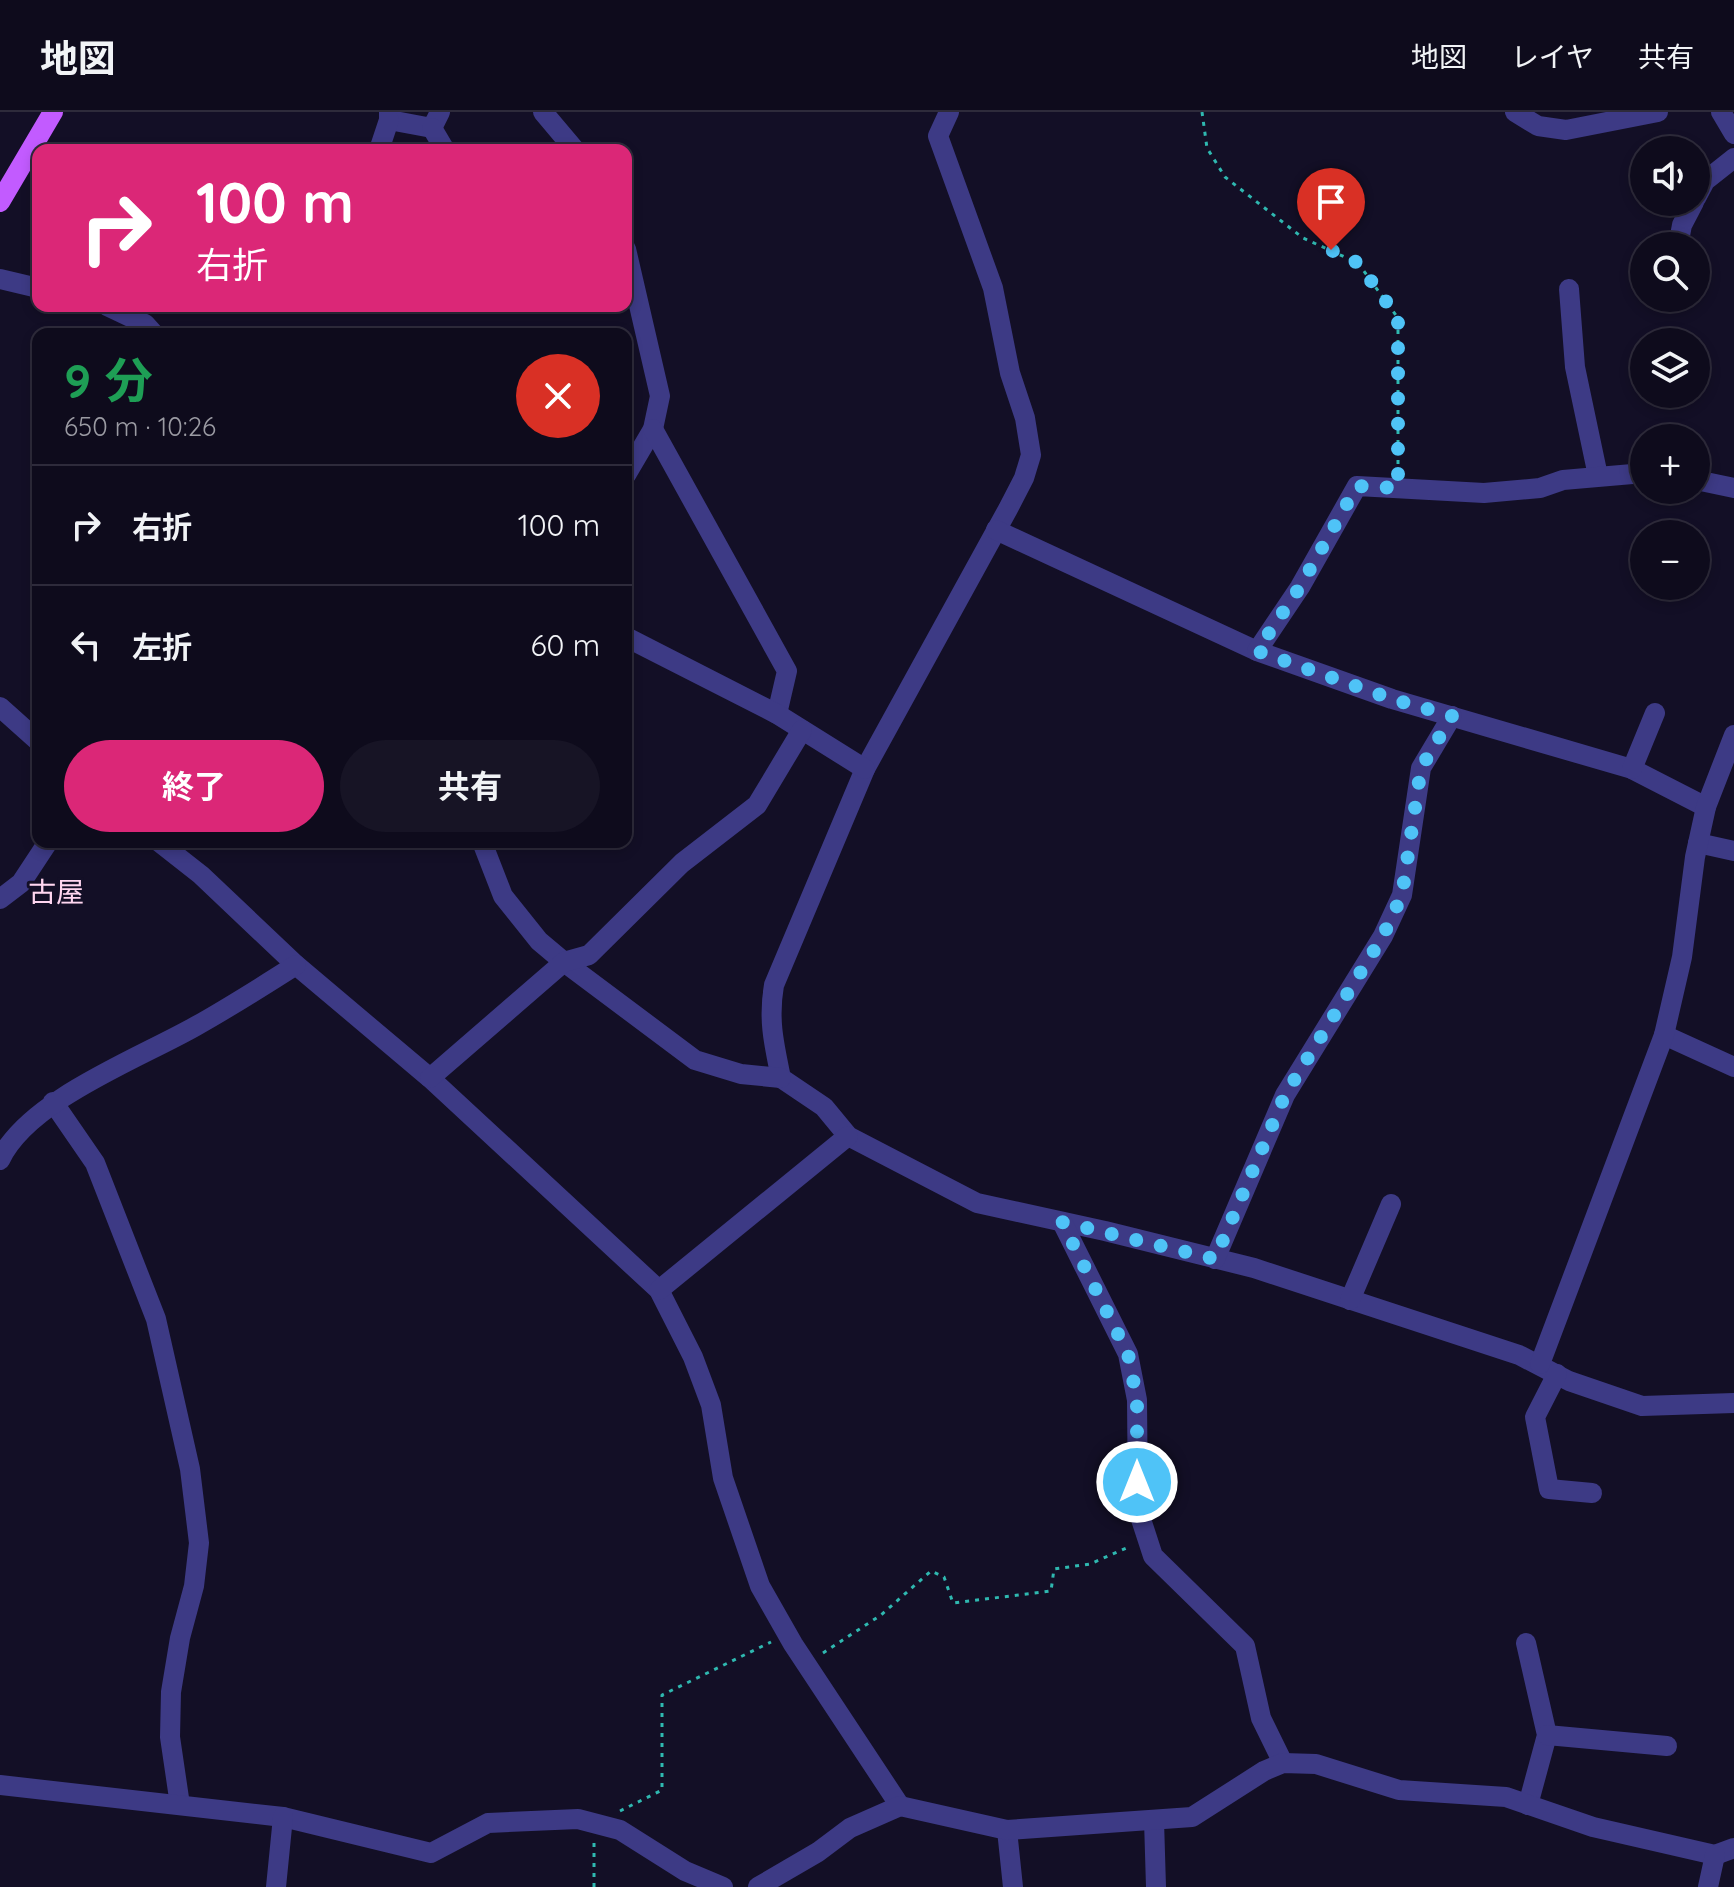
<!DOCTYPE html>
<html lang="ja">
<head>
<meta charset="utf-8">
<style>
	:root { --surface:#0e0b1c; --page:#171425; --text:#f1f3f6; --muted:#9b9ba3; --line:#2e2b3b; --accent:#db2777 }
	body { margin:0; font-family:Quicksand,"Noto Sans JP",sans-serif; background:var(--page); color:var(--text); height:100vh; display:flex; flex-direction:column; font-size:30px; white-space:nowrap }
	* { box-sizing:border-box; margin:0 }
	p { font-size:26px; color:var(--muted) }
	.icon { flex:none; width:44px; height:44px; fill:none; stroke:currentColor; stroke-width:2; stroke-linecap:round; stroke-linejoin:round }
	.map { position:relative; flex:1; overflow:hidden }
	.side { position:absolute; left:32px; top:216px; width:600px; height:520px; display:flex; flex-direction:column; background:var(--surface); border-radius:16px; box-shadow:0 4px 12px #0003,0 0 0 2px var(--line) }
	.side>* { flex:none }
	.guide { position:absolute; left:32px; top:32px; width:600px; height:168px; border-radius:16px; box-shadow:0 4px 12px #0003,0 0 0 2px var(--line); background:#db2777; color:#fff; overflow:hidden }
	.buttons { position:absolute; left:1630px; top:24px; display:grid; gap:16px }
	.buttons a { display:grid; place-items:center; width:80px; height:80px; border-radius:50%; background:var(--surface); box-shadow:0 4px 12px #0003,0 0 0 2px var(--line); font-size:40px }
	.pin { position:absolute; display:grid; place-items:center; width:68px; height:68px; color:#fff; margin:-82px -34px; border-radius:50% 50% 50% 0; rotate:-45deg; box-shadow:0 0 8px #0007 }
	.pin .icon { rotate:45deg }
	.me { position:absolute; width:88px; margin:-44px; rotate:0deg; stroke-linejoin:round; filter:drop-shadow(0 0 6px #0008) }
	.turn { display:flex; align-items:center; gap:28px; height:168px; padding:0 32px; font-size:36px }
	.turn .icon { width:104px; height:104px; stroke-width:2.5 }
	.turn b { display:block; font-size:56px; line-height:68px }
	.round { display:grid; place-items:center; flex:none; width:84px; height:84px; border-radius:42px; background:var(--page) }
	.head { display:flex; align-items:center; justify-content:space-between; height:136px; padding:0 32px }
	h1 { font-size:48px; font-weight:700; line-height:60px; color:#1e9e55 }
	.primary-button { display:flex; gap:16px; margin-top:auto; padding:16px 32px }
	.primary-button a { flex:1; height:92px; border-radius:48px; background:var(--accent); color:#fff; font-size:32px; font-weight:700; line-height:92px; text-align:center }
	.primary-button a+a { background:var(--page); color:var(--text) }
	ul { padding:0; list-style:none }
	li { display:flex; align-items:center; gap:24px; height:120px; padding:0 32px; border-top:2px solid var(--line) }
	li div { flex:1 }
	li b { display:block; font-size:30px }
	li em { font-style:normal }
	header { display:flex; align-items:center; gap:48px; box-sizing:border-box; height:112px; padding:0 40px; background:var(--surface); border-bottom:2px solid var(--line) }
	header strong { font-size:38px }
	nav { display:flex; gap:44px; margin-inline-start:auto; font-size:28px }
	.map>svg:first-child { display:block }
	.lines { fill:none; stroke-linecap:round; stroke-linejoin:round }
	.path { stroke:#2fb8b0; stroke-width:3; stroke-dasharray:4 6; stroke-linecap:butt }
	.minor { stroke:#3d3a85; stroke-width:20 }
	.major { stroke:#c25bff; stroke-width:20 }
	.route { stroke:#4fc3f7; stroke-width:14; stroke-dasharray:0 25.2 }
	.labels { text-anchor:middle; dominant-baseline:central; stroke-width:6; stroke-linejoin:round; paint-order:stroke }
	.quarter-label { font-size:28px; fill:#ffd6f0; stroke:#130f26 }
</style>
</head>
<body>
<header>
<strong>地図</strong>
<nav><a>地図</a><a>レイヤ</a><a>共有</a></nav>
</header>
<div class="map">
<svg width="1734" height="1775" viewBox="0 0 1734 1775">
	<rect width="100%" height="100%" fill="#130f26"/>
	<g class="lines">
		<g class="path">
			<polyline points="1202,0 1207,36 1225,65 1303,126 1358,151 1398,206 1398,357"/>
			<polyline points="823,1541 881,1503 931,1459 944,1465 953,1491 1051,1479 1054,1457 1090,1452 1131,1434"/>
			<polyline points="620,1699 662,1678 662,1583 771,1530"/>
			<polyline points="594,1775 594,1731"/>
		</g>
		<g class="minor">
			<polyline points="389,0 389,8 432,16 440,0"/>
			<polyline points="543,0 575,38"/>
			<path d="M949 0 938 24 993 176 1010 261 1025 306 1031 343 1024 366 1008 397 865 657 774 873C768 908 774 932 781 966L824 995 848 1024 977 1091 1105 1119 1254 1156 1519 1243 1569 1269 1642 1294 1734 1291"/>
			<polyline points="1515,0 1538,14 1566,18 1658,0"/>
			<polyline points="1721,0 1734,22"/>
			<polyline points="432,16 445,38"/>
			<polyline points="379,38 389,8"/>
			<polyline points="1696,86 1705,69 1734,46"/>
			<polyline points="1678,134 1682,113 1694,90"/>
			<polyline points="626,137 660,284 653,317 626,363"/>
			<polyline points="0,167 38,176"/>
			<polyline points="1569,177 1575,255 1598,364"/>
			<polyline points="107,194 145,212 154,222"/>
			<polyline points="653,317 787,559 777,602"/>
			<polyline points="1696,368 1734,376"/>
			<polyline points="996,418 1257,539 1392,587 1632,657 1706,695"/>
			<polyline points="626,525 777,602 865,657"/>
			<polyline points="1257,539 1300,475 1357,374 1484,381 1540,376 1563,368 1644,361"/>
			<polyline points="0,595 38,629"/>
			<polyline points="1632,657 1655,601"/>
			<polyline points="159,730 201,763 296,853 430,966 659,1178 693,1245 711,1293 723,1366 760,1474 793,1532 900,1694"/>
			<polyline points="482,730 503,784 539,829 564,850 695,948 741,962 781,966"/>
			<polyline points="1698,731 1734,739"/>
			<polyline points="0,787 21,771 48,730"/>
			<polyline points="1664,923 1734,955"/>
			<polyline points="430,966 564,850 589,843 682,751 757,693 802,618"/>
			<polyline points="53,990 95,1051 156,1207 190,1357 199,1431 194,1474 180,1526 171,1580 170,1625 180,1693"/>
			<path d="M0 1048C28 988 140 946 196 914 230 895 263 874 296 853"/>
			<polyline points="1062,1110 1128,1242 1137,1288 1138,1398 1153,1444 1245,1534 1261,1606 1283,1651"/>
			<polyline points="1215,1147 1285,983 1383,824 1402,783 1421,656 1452,604"/>
			<polyline points="659,1178 848,1024"/>
			<polyline points="1350,1188 1391,1092"/>
			<polyline points="1540,1252 1664,923 1682,845 1695,745 1706,695 1734,623"/>
			<polyline points="1557,1262 1535,1305 1549,1377 1592,1381"/>
			<polyline points="1526,1531 1547,1623 1528,1693"/>
			<polyline points="1547,1623 1667,1634"/>
			<polyline points="0,1673 283,1705 431,1741 488,1711 578,1707 620,1718 685,1759 723,1775"/>
			<polyline points="1154,1708 1156,1775"/>
			<polyline points="1007,1718 1013,1775"/>
			<polyline points="276,1775 283,1705"/>
			<polyline points="758,1775 818,1740 850,1716 900,1694 1007,1718 1192,1705 1264,1659 1283,1651 1316,1652 1399,1678 1506,1685 1593,1715 1715,1743 1734,1736"/>
			<polyline points="1708,1775 1715,1743"/>
		</g>
		<polyline class="major" points="0,90 53,0"/>
	</g>
	<g class="lines">
		<polyline class="route" points="1137,1370 1137,1288 1128,1242 1062,1110 1215,1147 1285,983 1383,824 1402,783 1421,656 1452,604 1392,587 1257,539 1300,475 1357,374 1398,376 1398,206 1358,151 1331,138"/>
	</g>
	<g class="labels">
		<g class="quarter-label">
			<text x="56" y="779">古屋</text>
		</g>
	</g>
</svg>
<div class="buttons">
<a><svg class="icon" aria-label="sound" viewBox="0 0 24 24"><path d="M4 9h4l5-4v14l-5-4H4zM17 9q2 3 0 6"/></svg></a>
<a><svg class="icon" aria-label="search" viewBox="0 0 24 24"><circle cx="10" cy="10" r="6"/><path d="M15 15l6 6"/></svg></a>
<a><svg class="icon" aria-label="layers" viewBox="0 0 24 24"><path d="M12 4l9 5-9 5-9-5zM3 14l9 5 9-5"/></svg></a>
<a>+</a>
<a>−</a>
</div>
<div class="pin" style="left:1331px;top:138px;background:#d93025"><svg class="icon" aria-label="arrive" viewBox="0 0 24 24"><path d="M6 21V4h12l-3 4 3 4H6"/></svg></div>
<svg class="me" style="left:1137px;top:1370px" viewBox="-20 -20 40 40"><circle r="17" fill="#4fc3f7" stroke="#fff" stroke-width="3"/><path d="M0-11L8 9 0 5-8 9z" fill="#fff"/></svg>
<div class="guide">
<div class="turn"><svg class="icon" aria-label="right" viewBox="0 0 24 24"><path d="M7 20v-9h11M14 6l5 5-5 5"/></svg><div><b>100 m</b>右折</div></div>
</div>
<section class="side">
<div class="head"><div><h1>9 分</h1><p>650 m · 10:26</p></div><a class="round" style="background:#d93025;color:#fff"><svg class="icon" aria-label="close" viewBox="0 0 24 24"><path d="M6 6l12 12M18 6L6 18"/></svg></a></div>
<ul>
<li><svg class="icon" aria-label="right" viewBox="0 0 24 24"><path d="M7 20v-9h11M14 6l5 5-5 5"/></svg><div><b>右折</b></div><em>100 m</em></li>
<li><svg class="icon" aria-label="left" viewBox="0 0 24 24"><path d="M17 20v-9H6M10 6l-5 5 5 5"/></svg><div><b>左折</b></div><em>60 m</em></li>
</ul>
<div class="primary-button"><a>終了</a><a>共有</a></div>
</section>
</div>
</body>
</html>
